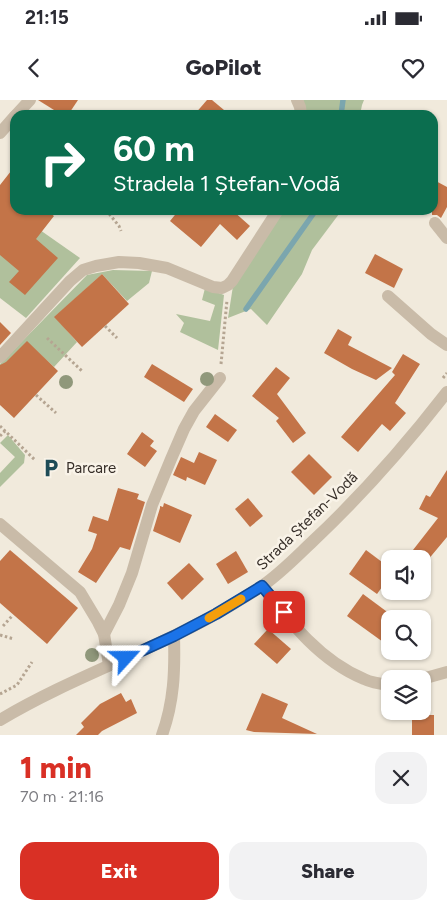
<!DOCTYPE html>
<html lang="en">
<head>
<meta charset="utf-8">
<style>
	:root { --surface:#fff; --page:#f2f2f3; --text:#2b2b33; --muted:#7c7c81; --accent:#d93025 }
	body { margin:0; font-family:Figtree,sans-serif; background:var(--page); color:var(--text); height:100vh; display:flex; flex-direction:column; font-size:19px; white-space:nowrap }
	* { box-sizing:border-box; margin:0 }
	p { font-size:16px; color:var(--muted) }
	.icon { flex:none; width:28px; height:28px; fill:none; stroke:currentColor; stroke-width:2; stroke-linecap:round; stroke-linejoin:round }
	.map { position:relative; height:635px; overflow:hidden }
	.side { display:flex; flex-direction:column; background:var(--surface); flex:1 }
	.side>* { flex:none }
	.guide { position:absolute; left:10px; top:10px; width:428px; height:105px; border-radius:15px; box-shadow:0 1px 4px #0004; background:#0b6e4f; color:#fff; overflow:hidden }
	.fabs { position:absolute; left:381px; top:450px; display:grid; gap:10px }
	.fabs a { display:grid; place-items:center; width:50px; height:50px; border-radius:10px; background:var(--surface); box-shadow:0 1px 4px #0004; font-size:25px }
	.pin { position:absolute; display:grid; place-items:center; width:42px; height:42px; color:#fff; margin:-21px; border-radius:10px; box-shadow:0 2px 8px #0006 }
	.me { position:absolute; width:55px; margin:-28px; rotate:66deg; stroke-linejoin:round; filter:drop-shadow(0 0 4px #0008) }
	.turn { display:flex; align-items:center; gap:18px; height:105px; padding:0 20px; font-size:22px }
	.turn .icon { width:65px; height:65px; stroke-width:2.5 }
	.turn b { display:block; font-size:35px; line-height:42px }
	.round { display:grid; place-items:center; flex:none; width:52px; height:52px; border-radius:15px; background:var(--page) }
	.head { display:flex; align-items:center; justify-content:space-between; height:85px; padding:0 20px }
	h1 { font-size:30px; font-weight:800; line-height:38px; color:var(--accent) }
	.action { display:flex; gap:10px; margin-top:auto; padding:10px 20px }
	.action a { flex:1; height:58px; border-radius:15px; background:var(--accent); color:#fff; font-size:20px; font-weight:800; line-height:58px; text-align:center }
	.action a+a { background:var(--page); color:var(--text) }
	.status { display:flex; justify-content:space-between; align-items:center; height:35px; padding:0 25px; background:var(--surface); direction:ltr }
	.status svg { height:14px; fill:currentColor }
	header { display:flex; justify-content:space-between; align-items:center; height:65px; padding:0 20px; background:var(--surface); font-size:22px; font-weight:800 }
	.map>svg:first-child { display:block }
	.green { fill:#b0c09c }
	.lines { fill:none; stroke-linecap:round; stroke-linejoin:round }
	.stream { stroke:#7ba6ae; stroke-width:5.5 }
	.building { fill:#c37448 }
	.path { stroke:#b5a592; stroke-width:3; stroke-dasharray:2.5 2.5; stroke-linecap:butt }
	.minor { stroke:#c9bba8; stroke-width:12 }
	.tree { fill:#90987b }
	.route-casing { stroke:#114b97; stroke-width:12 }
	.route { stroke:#1a73e8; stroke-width:9 }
	.slow { stroke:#f59e0b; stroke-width:9 }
	.labels { text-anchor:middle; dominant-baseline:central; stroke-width:5; stroke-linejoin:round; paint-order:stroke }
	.poi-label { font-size:15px; fill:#362e28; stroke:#f9f3e8; text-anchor:start }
	.street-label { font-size:15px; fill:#362e28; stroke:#f9f3e8 }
</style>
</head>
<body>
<div class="status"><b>21:15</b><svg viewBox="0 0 49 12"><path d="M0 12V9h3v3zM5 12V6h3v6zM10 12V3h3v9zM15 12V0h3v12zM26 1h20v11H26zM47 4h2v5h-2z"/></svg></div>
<header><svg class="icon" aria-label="back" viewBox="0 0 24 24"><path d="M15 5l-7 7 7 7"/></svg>GoPilot<svg class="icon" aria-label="heart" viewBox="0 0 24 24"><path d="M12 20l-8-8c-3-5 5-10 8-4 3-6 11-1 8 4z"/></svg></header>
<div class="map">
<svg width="447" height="635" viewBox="0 0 447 635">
	<rect width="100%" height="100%" fill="#f1eadc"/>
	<g class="green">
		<polygon points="303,0 364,0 362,5 360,15 306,15"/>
		<polygon points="0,102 80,158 26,218 0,198"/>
		<polygon points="282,110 342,110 312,150 302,174 267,225 251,209 228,218 233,186"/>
		<polygon points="113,170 152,171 149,183 127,201 102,174 55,217 77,242 54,267 27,242 0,270 0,264 87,175"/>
		<polygon points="205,188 224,195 218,250 180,232 184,223 176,214 210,221 215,205 202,200"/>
		<polygon points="8,335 25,355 24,363 0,387 0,373 15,357 0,343"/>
	</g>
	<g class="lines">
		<g class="stream">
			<polyline points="341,15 343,0"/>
			<polyline points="246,209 316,110"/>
		</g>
	</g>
	<g class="building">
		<polygon points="38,0 78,0 68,15 62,15"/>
		<polygon points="207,0 212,0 230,15 194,15"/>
		<polygon points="15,66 15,110 46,110 54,116 36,139 58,158 25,195 9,182 19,171 0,155 0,85"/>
		<polygon points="432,79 447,87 447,107 441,118 437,115 432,115"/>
		<polygon points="179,110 232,110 250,126 237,140 220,124 201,147 170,121"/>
		<polygon points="375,154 403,169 394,188 365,173"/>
		<polygon points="102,174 129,204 82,247 54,217"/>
		<polygon points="0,222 11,233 0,245"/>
		<polygon points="338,229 352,237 348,245 392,268 376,280 352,269 324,253"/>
		<polygon points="27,241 58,271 14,318 0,305 0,265 6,262"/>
		<polygon points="403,254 420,264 395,303 406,313 390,331 382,324 358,352 341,337 395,275 392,272"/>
		<polygon points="152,264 193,289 184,302 144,277"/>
		<polygon points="276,267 290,278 277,294 306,333 293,343 276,321 279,318 252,296"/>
		<polygon points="215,314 237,330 228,342 206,327"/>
		<polygon points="142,332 154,341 150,346 157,351 145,367 127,354"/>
		<polygon points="199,352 217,360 205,385 187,377 186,381 173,375 181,357 194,363"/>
		<polygon points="309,354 332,377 314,395 291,372"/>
		<polygon points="447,370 447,437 427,461 413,450 438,418 419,409 426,395 430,397"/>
		<polygon points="118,388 139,394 137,399 145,402 130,450 120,447 96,483 78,472 92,449 97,434 88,431 93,416 108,421"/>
		<polygon points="248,398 263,416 250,427 235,409"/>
		<polygon points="164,403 192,415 180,443 153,431 160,408 160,406 163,407"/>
		<polygon points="10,450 78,508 47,544 0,503 0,461"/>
		<polygon points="366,450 390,468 390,476 377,494 349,474"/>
		<polygon points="236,451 248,472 228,484 216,464"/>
		<polygon points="189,463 204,479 182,500 167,483"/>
		<polygon points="363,494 390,514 390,547 347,516"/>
		<polygon points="268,529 291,549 277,564 254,544"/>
		<polygon points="121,593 126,602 131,599 137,613 102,631 98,635 76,635 84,627 81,623 100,604"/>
		<polygon points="262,593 288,604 282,618 317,634 254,632 246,630"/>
		<rect x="412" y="615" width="22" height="20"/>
	</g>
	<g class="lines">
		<g class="path">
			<polyline points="106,110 119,126 121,131"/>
			<polyline points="105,226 117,238"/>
			<polyline points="47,238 82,271"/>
			<polyline points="221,264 227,200"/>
			<polyline points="443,278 447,273"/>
			<polyline points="36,295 56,313"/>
			<polyline points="0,326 35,360"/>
			<polyline points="0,336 5,331"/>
			<polyline points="3,526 13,515"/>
			<polyline points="0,535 14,539"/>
			<polyline points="0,594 17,585 32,562"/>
		</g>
		<g class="minor">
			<polyline points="297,0 300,7 301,15"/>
			<polyline points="16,15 30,0"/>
			<polyline points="0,33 15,16"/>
			<polyline points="435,123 447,138"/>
			<polyline points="388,196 431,234 447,245"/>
			<polyline points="0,257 70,181 83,170 96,166 119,162 139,163 167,168 213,187 222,188 228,185 232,181 278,110"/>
			<polyline points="0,424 80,492 98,522 104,534 109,565"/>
			<path d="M262 486C290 522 320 561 364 579 372 583 381 584 390 585"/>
			<polyline points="104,534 119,505 132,473 152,405 171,359 184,329 194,311 220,278"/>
			<polyline points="422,579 447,572"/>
			<path d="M0 620C75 575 159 549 233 504 243 498 253 492 262 486 281 473 297 456 313 441 362 395 406 345 447 292"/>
			<path d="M162 635C174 602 175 571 174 536"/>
		</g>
	</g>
	<g class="tree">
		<circle cx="207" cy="279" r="7"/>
		<circle cx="66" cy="282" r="7"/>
		<circle cx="92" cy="555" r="7"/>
	</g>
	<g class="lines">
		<g class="route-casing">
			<polyline id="route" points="126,558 174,536 216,514 262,486 284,512"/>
		</g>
		<use href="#route" class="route"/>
		<polyline class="slow" points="209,518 241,499"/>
	</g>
	<defs>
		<g id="parking-bare" transform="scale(1.5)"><path d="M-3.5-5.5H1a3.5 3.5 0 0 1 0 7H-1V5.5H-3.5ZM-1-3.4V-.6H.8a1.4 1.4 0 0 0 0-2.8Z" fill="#1e4c57" stroke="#f9f3e8" stroke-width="2.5" paint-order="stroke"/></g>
	</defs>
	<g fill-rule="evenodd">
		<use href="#parking-bare" x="51" y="368"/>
	</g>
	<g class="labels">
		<g class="poi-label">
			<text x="66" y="368">Parcare</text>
		</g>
		<g class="street-label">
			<text transform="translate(307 421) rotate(-44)">Strada Ștefan-Vodă</text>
		</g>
	</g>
</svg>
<div class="fabs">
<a><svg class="icon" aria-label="sound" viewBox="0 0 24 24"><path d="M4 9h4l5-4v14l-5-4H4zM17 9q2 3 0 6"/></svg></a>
<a><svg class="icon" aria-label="search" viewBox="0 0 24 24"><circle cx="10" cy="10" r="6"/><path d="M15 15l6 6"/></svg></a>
<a><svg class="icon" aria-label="layers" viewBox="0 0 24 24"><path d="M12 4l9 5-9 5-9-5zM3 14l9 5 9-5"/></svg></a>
</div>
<div class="pin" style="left:284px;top:512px;background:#d93025"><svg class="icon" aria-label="arrive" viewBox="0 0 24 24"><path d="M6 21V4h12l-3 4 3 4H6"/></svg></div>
<svg class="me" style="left:126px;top:558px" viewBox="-20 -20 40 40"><path d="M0-17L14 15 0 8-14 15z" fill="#1a73e8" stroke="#fff" stroke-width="4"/></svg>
<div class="guide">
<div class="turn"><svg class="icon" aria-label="right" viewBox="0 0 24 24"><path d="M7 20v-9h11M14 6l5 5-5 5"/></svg><div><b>60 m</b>Stradela 1 Ștefan-Vodă</div></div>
</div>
</div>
<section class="side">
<div class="head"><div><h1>1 min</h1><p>70 m · 21:16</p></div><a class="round"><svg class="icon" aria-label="close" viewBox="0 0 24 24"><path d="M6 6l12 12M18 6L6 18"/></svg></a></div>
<div class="action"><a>Exit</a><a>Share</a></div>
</section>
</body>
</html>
